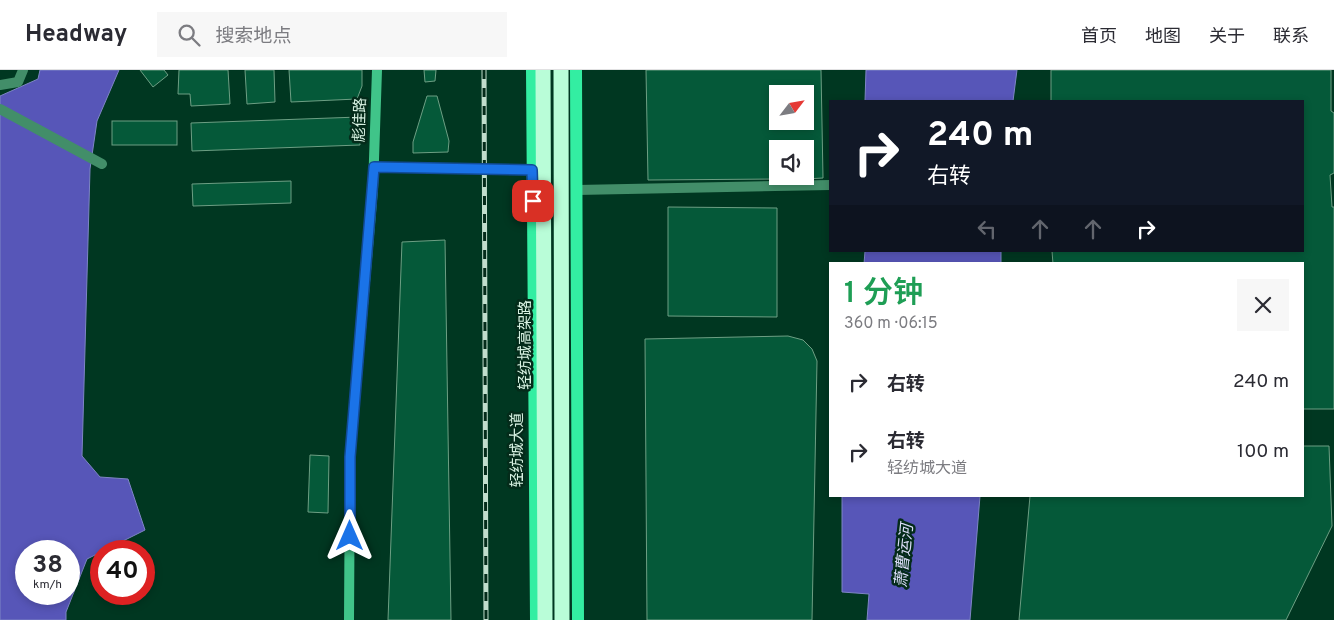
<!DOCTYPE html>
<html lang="zh">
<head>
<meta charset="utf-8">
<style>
	:root { --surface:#fff; --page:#f7f7f7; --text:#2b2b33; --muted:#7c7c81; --line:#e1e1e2 }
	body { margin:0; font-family:Overpass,"Noto Sans SC",sans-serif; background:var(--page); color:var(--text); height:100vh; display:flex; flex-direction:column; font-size:19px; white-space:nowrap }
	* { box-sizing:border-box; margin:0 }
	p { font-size:16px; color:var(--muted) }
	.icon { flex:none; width:28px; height:28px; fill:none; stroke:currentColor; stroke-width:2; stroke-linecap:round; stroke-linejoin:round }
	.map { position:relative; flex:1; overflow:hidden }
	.details { position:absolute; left:829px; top:192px; width:475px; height:235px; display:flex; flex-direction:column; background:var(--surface); border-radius:0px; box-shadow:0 2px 8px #0003 }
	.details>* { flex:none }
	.guide { position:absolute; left:829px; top:30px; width:475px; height:152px; border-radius:0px; box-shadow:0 2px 8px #0003; background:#111827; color:#fff; overflow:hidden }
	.needle { width:32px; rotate:59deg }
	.fabs { position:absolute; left:769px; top:15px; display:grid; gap:10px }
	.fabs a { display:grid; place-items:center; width:45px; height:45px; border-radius:0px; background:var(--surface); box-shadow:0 2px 8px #0003; font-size:25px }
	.speed { position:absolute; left:15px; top:470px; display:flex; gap:10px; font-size:25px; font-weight:700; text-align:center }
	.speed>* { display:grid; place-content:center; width:65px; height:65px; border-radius:50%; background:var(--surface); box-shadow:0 2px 8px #0003; line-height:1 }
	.speed small { font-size:12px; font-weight:400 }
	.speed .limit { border:8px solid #d22; background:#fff; color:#111 }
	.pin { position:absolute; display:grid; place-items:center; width:42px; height:42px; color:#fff; margin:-21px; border-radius:10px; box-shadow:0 2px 8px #0006 }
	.me { position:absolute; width:55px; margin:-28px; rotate:0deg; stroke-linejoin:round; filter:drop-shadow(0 0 4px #0008) }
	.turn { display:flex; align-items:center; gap:18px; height:105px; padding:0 15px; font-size:22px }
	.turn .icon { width:65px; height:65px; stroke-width:2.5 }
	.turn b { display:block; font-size:35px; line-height:42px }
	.lanes { display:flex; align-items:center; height:48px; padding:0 15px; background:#0003; justify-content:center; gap:25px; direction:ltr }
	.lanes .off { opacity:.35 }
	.round { display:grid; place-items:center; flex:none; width:52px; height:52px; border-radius:0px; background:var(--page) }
	.head { display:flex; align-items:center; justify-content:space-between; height:85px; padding:0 15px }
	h1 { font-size:30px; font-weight:600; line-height:38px; color:#1e9e55 }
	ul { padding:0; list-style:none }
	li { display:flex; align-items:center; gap:15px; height:70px; padding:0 15px }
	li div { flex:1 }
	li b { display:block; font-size:19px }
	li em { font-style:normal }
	header { display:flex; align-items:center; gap:30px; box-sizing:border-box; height:70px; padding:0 25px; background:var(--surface); border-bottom:1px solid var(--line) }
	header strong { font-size:24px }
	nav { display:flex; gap:28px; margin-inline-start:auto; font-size:18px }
	.search { width:350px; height:45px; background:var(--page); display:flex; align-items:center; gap:12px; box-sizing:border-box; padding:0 18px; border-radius:0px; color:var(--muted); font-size:19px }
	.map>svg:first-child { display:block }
	.water { fill:#5756b8; stroke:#7e85c5; fill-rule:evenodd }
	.building { fill:#055939; stroke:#6d9f84; fill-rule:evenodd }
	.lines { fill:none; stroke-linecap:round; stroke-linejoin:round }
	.street { stroke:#428e69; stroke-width:10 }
	.secondary { stroke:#40c489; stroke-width:10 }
	.primary { stroke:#33eea2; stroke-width:12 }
	.highway { stroke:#b9fdd8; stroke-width:15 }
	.rail-casing { stroke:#c1decd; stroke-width:5 }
	.rail { stroke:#042b1a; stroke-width:3; stroke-dasharray:9; stroke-linecap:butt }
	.route-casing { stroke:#114b97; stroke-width:12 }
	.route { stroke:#1a73e8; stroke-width:9 }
	.labels { text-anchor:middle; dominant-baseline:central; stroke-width:5; stroke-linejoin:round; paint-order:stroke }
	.street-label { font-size:15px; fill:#d8f2e2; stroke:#042b1a }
	.water-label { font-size:16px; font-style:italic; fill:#d9dcf6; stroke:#042b1a }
</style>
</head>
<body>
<header>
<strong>Headway</strong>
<div class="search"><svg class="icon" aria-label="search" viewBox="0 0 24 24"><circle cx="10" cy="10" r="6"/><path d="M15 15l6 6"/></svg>搜索地点</div>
<nav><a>首页</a><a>地图</a><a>关于</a><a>联系</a></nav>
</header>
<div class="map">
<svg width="1334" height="550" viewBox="0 0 1334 550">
	<rect width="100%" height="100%" fill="#003721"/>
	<g class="water">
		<path d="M40 0H119L97 51 90 99 82 386 100 407 128 409 145 460 87 489 66 542V550H0V26L38 9ZM26 481H69V524H26Z"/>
		<polygon points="866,0 1017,0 1013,31 865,31"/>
		<polygon points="865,181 1001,181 1001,194 864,194"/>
		<polygon points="842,426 980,426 970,550 867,550 869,524 842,522"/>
	</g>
	<g class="building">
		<polygon points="140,0 164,0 168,5 153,17"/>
		<polygon points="179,0 228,0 230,34 191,36 190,24 178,24"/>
		<polygon points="245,0 274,0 275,32 247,34"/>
		<polygon points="289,0 362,0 362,16 357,29 291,32"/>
		<polygon points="424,0 436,0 435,11 425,12"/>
		<path d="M646 0H821L823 108 805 109V79H778V109L648 110ZM778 24H805V51H778Z"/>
		<polygon points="1051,0 1331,0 1331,41 1334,43 1334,103 1330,105 1332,137 1334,137 1334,339 1302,339 1302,194 1053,194 1052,181 1302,181 1302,31 1051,31"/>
		<polygon points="427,26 437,26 449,71 448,82 413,83 413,72"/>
		<polygon points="359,47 360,75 192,81 191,53"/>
		<rect x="112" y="51" width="65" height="24"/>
		<polygon points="291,111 291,133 193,136 192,114"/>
		<polygon points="668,137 777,138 777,247 668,246"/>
		<polygon points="445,170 451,550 388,550 402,172"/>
		<polygon points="788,266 803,270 812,279 817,291 812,550 647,550 645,269"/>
		<polygon points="1302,376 1329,376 1332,456 1286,550 1019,550 1030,426 1302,426"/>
		<polygon points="310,385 329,386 328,443 308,442"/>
	</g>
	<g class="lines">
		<g class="street">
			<polyline points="0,15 18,12 23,0"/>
			<polyline points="0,39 102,94"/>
			<polyline points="374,97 532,100"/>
			<polyline points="577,120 830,115"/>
		</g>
		<polyline class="secondary" points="349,550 350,387 373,119 377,0"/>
		<g class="primary">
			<polyline points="532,0 536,550"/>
			<polyline points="576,0 578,550"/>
		</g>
		<g class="highway">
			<polyline points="543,0 545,550"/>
			<polyline points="561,0 562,550"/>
		</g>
		<g class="rail-casing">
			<polyline id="rail" points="484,0 486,550"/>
		</g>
		<use href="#rail" class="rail"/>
	</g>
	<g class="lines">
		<g class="route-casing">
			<polyline id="route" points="350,466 350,387 374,97 532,100 533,131"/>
		</g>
		<use href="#route" class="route"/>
	</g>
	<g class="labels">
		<g class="street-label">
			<text transform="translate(361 50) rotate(-88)">彪佳路</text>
			<text transform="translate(526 275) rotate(-90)">轻纺城高架路</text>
			<text transform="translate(518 380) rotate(-90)">轻纺城大道</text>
		</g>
		<g class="water-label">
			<text transform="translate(905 486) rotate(-84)">萧曹运河</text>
		</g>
	</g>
</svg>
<div class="fabs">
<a><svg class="needle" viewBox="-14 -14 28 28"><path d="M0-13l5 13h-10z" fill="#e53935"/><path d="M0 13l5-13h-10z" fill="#7c7c81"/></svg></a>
<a><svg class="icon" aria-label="sound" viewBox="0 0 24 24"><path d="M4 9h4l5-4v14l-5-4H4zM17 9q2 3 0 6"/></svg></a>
</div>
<div class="speed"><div>38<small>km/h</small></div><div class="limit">40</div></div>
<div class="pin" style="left:533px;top:131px;background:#d93025"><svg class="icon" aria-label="arrive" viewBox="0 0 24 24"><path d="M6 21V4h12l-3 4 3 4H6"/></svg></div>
<svg class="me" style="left:350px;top:466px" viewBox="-20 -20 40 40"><path d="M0-17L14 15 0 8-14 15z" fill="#1a73e8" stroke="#fff" stroke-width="4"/></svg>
<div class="guide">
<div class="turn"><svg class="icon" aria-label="right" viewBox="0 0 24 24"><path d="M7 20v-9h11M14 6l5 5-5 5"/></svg><div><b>240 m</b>右转</div></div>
<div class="lanes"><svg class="icon off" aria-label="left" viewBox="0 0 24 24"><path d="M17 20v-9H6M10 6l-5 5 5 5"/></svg><svg class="icon off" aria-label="ahead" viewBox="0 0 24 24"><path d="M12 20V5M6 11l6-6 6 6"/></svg><svg class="icon off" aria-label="ahead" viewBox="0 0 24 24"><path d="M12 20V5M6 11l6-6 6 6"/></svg><svg class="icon" aria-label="right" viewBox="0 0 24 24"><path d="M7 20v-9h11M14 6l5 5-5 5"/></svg></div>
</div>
<section class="details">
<div class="head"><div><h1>1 分钟</h1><p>360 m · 06:15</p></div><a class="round"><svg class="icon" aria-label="close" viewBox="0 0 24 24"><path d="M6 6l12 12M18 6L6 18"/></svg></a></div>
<ul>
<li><svg class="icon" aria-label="right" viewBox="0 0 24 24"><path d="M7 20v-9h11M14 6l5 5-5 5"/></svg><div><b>右转</b></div><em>240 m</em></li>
<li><svg class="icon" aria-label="right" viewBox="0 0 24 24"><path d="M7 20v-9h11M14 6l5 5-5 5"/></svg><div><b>右转</b><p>轻纺城大道</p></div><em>100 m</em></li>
</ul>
</section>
</div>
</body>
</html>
